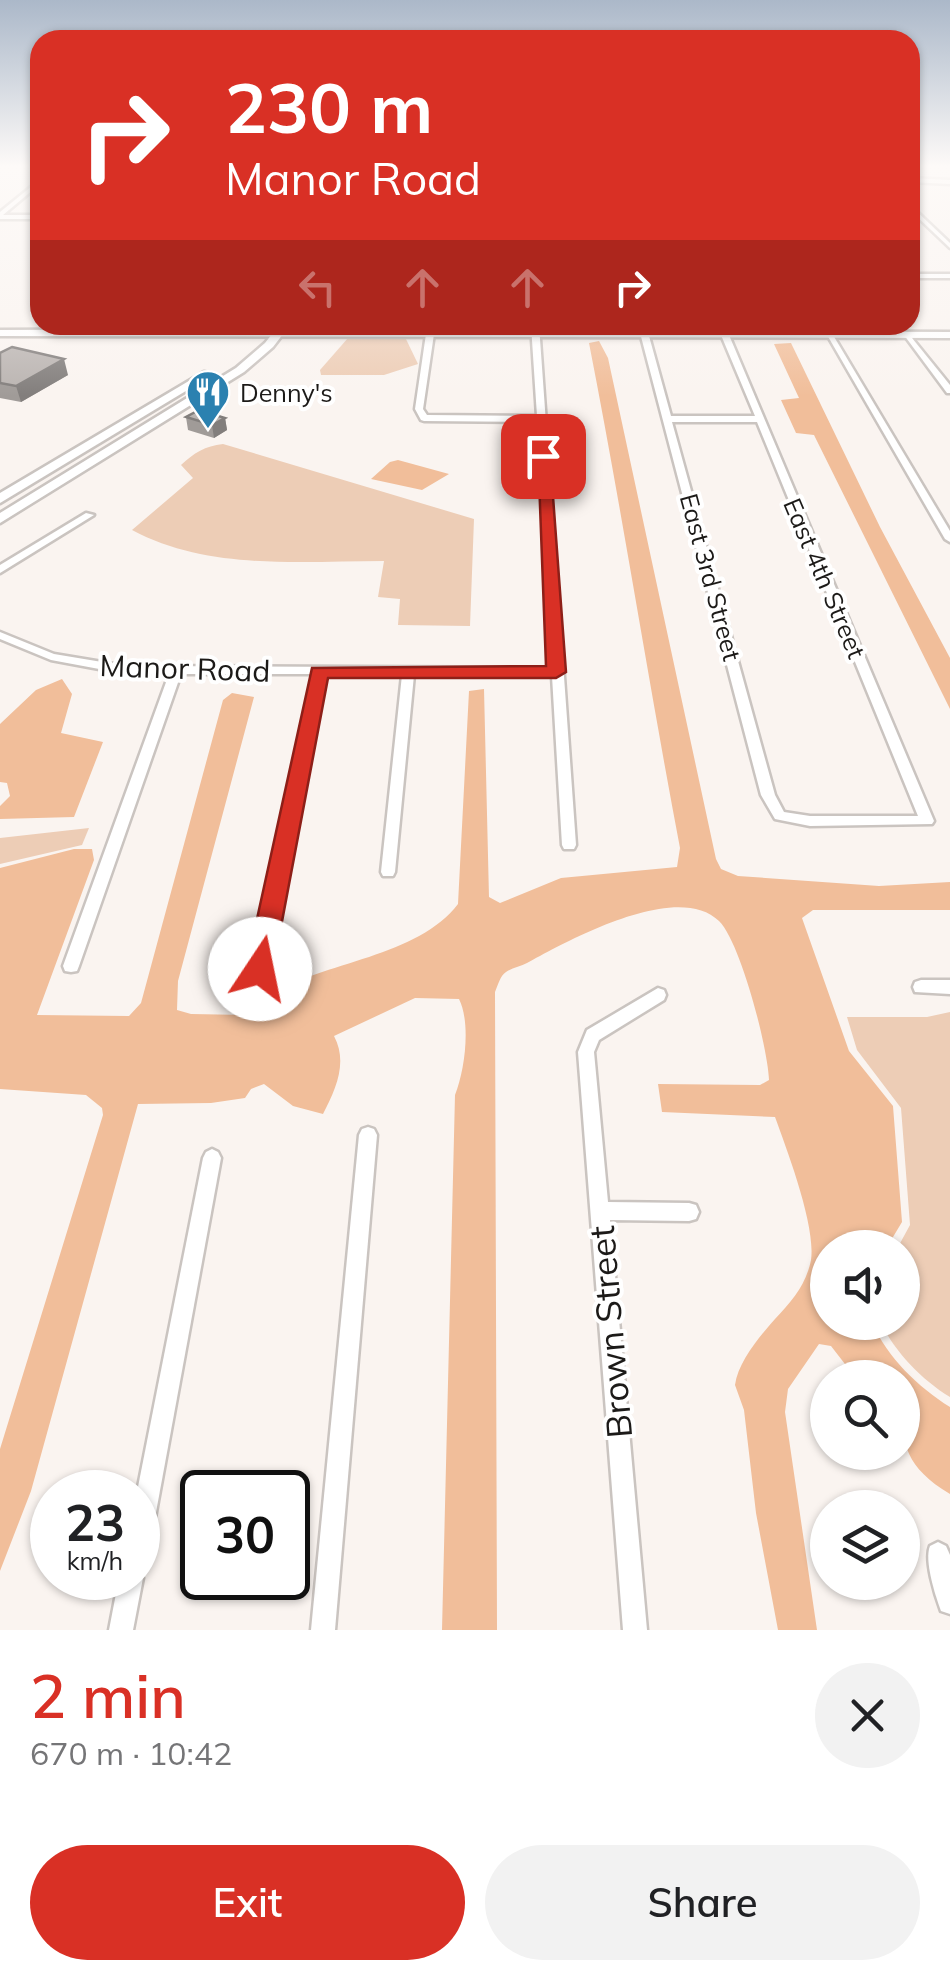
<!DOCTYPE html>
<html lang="en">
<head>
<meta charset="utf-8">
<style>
	:root { --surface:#fff; --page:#f2f2f2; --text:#202124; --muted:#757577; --accent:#d93025 }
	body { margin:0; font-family:Mulish,sans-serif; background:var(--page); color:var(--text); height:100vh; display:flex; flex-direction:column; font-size:38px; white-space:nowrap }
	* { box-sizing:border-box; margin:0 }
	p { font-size:32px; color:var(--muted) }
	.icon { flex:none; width:55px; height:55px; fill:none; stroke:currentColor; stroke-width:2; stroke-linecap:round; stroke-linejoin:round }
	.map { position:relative; height:1630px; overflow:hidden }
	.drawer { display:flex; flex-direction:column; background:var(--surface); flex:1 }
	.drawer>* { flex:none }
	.hud { position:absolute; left:30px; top:30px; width:890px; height:305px; border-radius:30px; box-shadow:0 2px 8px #0004; background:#d93025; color:#fff; overflow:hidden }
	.fabs { position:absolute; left:810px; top:1230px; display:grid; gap:20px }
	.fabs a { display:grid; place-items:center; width:110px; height:110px; border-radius:50%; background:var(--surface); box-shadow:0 2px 8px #0004; font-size:50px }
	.speed { position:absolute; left:30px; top:1470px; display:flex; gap:20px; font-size:50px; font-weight:700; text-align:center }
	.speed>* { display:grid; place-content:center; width:130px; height:130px; border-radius:50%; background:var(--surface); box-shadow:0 2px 8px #0004; line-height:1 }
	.speed small { font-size:25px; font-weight:400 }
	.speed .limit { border:5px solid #111; border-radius:15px; background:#fff; color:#111 }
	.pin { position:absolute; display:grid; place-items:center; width:85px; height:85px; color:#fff; margin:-42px; border-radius:20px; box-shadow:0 5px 15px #0006 }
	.me { position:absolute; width:110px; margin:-55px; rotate:11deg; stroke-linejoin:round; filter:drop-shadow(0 0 8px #0008) }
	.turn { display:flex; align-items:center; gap:35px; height:210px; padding:0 30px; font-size:45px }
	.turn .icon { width:130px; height:130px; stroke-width:2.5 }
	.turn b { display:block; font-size:70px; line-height:85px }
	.lanes { display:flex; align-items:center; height:95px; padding:0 30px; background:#0003; justify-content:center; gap:50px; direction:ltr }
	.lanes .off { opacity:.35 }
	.round { display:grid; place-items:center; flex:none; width:105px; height:105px; border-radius:52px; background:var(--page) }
	.overview { display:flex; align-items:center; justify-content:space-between; height:170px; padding:0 30px }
	h1 { font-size:60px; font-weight:600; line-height:75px; color:var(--accent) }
	.button { display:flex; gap:20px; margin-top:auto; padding:20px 30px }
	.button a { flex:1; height:115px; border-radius:60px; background:var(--accent); color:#fff; font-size:40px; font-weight:600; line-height:115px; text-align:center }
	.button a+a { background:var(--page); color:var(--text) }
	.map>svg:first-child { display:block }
	.green { fill:#edcdb6 }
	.water { fill:#f1be9a }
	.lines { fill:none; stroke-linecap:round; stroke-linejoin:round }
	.street-casing { stroke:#cac4c0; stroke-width:5 }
	.secondary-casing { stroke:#cac4c0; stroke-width:5 }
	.primary-casing { stroke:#cac4c0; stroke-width:5 }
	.street { fill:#fff; fill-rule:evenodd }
	.secondary { fill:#fff; fill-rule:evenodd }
	.primary { fill:#fff; fill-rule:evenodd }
	.wall { fill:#a09b98 }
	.shaded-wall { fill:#827e7c }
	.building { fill:#bab4b1; stroke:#827e7c; stroke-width:2.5 }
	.route { fill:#d93025; stroke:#8d1f18; stroke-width:2.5 }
	.labels { text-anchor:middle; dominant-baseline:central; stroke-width:8; stroke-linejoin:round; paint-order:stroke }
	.far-poi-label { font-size:25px; fill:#1c1a18; stroke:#fff; text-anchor:start }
	.far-street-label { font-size:25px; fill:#1c1a18; stroke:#fff }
	.street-label { font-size:30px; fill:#1c1a18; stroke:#fff }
	.near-street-label { font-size:35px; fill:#1c1a18; stroke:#fff }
</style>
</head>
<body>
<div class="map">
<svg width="950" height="1630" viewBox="0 0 950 1630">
	<rect width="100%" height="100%" fill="#faf4f0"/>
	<g class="green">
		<polygon points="405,337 418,364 384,375 321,375 320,370 348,338"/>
		<path d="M223 444 474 519 470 626 398 625 400 599 378 597 384 561C300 561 209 571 132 530L193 478 181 465C194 453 205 446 223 444Z"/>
		<polygon points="89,828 82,845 0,864 0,838"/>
		<path d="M950 1012V1397C922 1380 895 1352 881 1323L902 1322V1248L898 1247 910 1225 901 1108 857 1050 847 1017H927Z"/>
	</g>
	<g class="water">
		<path d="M599 341 608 358 716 859 721 869 738 876 879 886 950 882V910H813L802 918 849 1051 893 1106 902 1222 887 1247 828 1248V1322L872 1323C888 1358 918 1387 950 1407V1494C896 1461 902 1434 902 1378L855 1377 831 1346 819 1344 788 1389 785 1412 817 1630H778L756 1513 744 1410 735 1385C738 1362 760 1336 775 1319 792 1301 806 1285 811 1260 816 1226 787 1150 775 1117L662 1112 658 1084 760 1085 769 1080C768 1049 741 943 719 921 677 880 567 941 527 963 521 966 512 968 506 972 500 976 498 985 495 992L497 1630H442L455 1095C465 1070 471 1023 459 999L415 998 334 1036C348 1062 336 1089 323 1114L293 1106 264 1084 251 1089 245 1098 211 1103 138 1104 31 1491 0 1571V1449L103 1115 102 1108 86 1095 0 1089V868L74 849H92L94 860 37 1015 129 1016 141 1003 223 700 232 693 254 697 178 981 177 1010 191 1014 245 1015C252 1008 260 999 269 994 323 963 419 956 458 904L469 691 484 689 489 897 500 903 561 878 677 867 680 848C648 680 622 511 589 343Z"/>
		<polygon points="791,343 880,527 950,658 950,709 814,435 796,433 781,400 799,398 774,344"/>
		<polygon points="398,460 449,474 422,490 371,479 390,462"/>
		<polygon points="62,679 72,694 61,733 103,742 74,817 0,819 0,806 10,796 7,783 0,782 0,724 36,690"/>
	</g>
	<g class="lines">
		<g class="street-casing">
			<g id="street">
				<polygon points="910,178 950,180 950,184 910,182"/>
				<polygon points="32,186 34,189 3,215 40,215 40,219 0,219 0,212"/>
				<polygon points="910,205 950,243 950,248 910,210"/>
				<rect x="910" y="274" width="40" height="4"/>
				<polygon points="910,289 916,295 916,297 910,295"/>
				<polygon points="531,325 539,325 576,845 574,849 564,849 562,845 552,676 414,675 395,872 393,876 383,876 381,872 402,675 324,675 268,969 266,974 260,975 254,974 252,969 313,674 181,674 79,966 77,971 71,972 65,971 63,966 169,674 126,674 51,660 0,639 0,632 54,654 126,666 552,668 537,422 424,421 421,420 415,409 426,334 430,332 434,334 423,409 427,415 537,416"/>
				<path d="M638 325H646L671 416H755L721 335 725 333 729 335 934 821 932 824 810 826 775 819 761 795ZM672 422H757L918 816H810L784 812 775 795Z"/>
				<polygon points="826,333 833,335 950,531 950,542 945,539"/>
				<polygon points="908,333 950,385 950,393 947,393 904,335"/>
				<polygon points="86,513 94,515 0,573 0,565"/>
				<polygon points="921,980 950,980 950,994 915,992 913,987 915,982"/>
				<polygon points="658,988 664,990 666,995 664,1000 599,1040 594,1052 608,1202 689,1203 696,1205 699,1212 696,1219 689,1221 610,1220 647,1630 623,1630 578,1052 587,1030"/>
				<polygon points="368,1127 374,1129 377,1135 335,1630 311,1630 359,1135 362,1129"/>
				<polygon points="212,1149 218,1152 221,1158 150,1545 146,1553 138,1557 137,1492 203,1158 206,1152"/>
				<path d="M938 1542 946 1546 950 1555V1614L941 1611C935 1595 924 1560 930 1546Z"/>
				<polygon points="138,1569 143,1578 133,1630 109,1630 119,1578 138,1578"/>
			</g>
		</g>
		<g class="secondary-casing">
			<polygon id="secondary" points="238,329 950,332 950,338 0,336 0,330"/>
		</g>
		<g class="primary-casing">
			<g id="primary">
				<polygon points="279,325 290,325 273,347 244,372 0,523 0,513 236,368 265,343"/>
				<polygon points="204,372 214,374 0,503 0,493"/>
			</g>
		</g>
		<use href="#street" class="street"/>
		<use href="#secondary" class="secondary"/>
		<use href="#primary" class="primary"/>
	</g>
	<g class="wall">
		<polygon points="0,353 68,375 21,402 0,398"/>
		<polygon points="186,417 225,418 227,430 214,438 188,430"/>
	</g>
	<g class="shaded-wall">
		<polygon points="64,359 68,375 21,402 16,386"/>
		<polygon points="225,418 227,430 214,438 212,425"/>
	</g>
	<g class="building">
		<polygon points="12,347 64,359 16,386 0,383 0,353"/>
		<polygon points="199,410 225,418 212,425 186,417"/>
	</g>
	<linearGradient id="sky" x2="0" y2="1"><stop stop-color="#abb8c9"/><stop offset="0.42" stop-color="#fdfaf8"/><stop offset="1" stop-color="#fdfaf8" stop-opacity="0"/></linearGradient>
	<rect width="950" height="396" fill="url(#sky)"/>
	<polygon class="route" points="538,452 550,456 566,672 556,678 328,678 273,969 269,977 260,980 250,977 246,969 312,668 546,666"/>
	<defs>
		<g id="restaurant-pin" transform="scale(2.25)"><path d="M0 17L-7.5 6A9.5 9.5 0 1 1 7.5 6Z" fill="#2b81b0" stroke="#fff"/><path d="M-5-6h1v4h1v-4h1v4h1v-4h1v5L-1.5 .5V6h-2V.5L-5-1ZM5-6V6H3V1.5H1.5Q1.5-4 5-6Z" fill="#fff"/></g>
	</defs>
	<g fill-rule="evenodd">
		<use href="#restaurant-pin" x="208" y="392"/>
	</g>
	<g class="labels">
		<g class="far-poi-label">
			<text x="240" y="392">Denny's</text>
		</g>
		<g class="far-street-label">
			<text transform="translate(711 577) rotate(75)">East 3rd Street</text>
			<text transform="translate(825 578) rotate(67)">East 4th Street</text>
		</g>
		<g class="street-label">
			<text transform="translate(185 668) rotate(2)">Manor Road</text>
		</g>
		<g class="near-street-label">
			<text transform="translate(610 1332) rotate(-95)">Brown Street</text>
		</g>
	</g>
</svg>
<div class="fabs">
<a><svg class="icon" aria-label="sound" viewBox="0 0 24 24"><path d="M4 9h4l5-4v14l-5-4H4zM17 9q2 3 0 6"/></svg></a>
<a><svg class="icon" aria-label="search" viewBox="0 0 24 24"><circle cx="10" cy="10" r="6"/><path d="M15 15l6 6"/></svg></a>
<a><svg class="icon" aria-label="layers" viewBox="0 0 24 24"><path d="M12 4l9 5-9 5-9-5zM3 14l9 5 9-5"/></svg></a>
</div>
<div class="speed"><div>23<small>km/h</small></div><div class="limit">30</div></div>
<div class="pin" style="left:543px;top:456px;background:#d93025"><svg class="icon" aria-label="arrive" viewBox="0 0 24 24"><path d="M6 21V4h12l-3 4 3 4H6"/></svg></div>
<svg class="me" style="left:260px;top:969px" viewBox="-20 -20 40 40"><circle r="19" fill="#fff"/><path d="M0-13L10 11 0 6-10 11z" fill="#d93025"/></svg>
<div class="hud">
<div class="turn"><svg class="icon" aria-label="right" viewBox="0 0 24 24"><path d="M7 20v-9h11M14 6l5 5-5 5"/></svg><div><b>230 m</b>Manor Road</div></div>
<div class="lanes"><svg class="icon off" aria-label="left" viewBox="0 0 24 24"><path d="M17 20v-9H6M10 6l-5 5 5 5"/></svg><svg class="icon off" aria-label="ahead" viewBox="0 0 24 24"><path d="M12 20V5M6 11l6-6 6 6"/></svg><svg class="icon off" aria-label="ahead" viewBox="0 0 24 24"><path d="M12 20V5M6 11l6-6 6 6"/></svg><svg class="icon" aria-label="right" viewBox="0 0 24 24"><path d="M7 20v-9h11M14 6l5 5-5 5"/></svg></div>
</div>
</div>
<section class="drawer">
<div class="overview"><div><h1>2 min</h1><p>670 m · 10:42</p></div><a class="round"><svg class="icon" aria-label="close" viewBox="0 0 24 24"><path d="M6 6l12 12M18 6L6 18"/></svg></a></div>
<div class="button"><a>Exit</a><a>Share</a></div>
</section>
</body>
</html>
